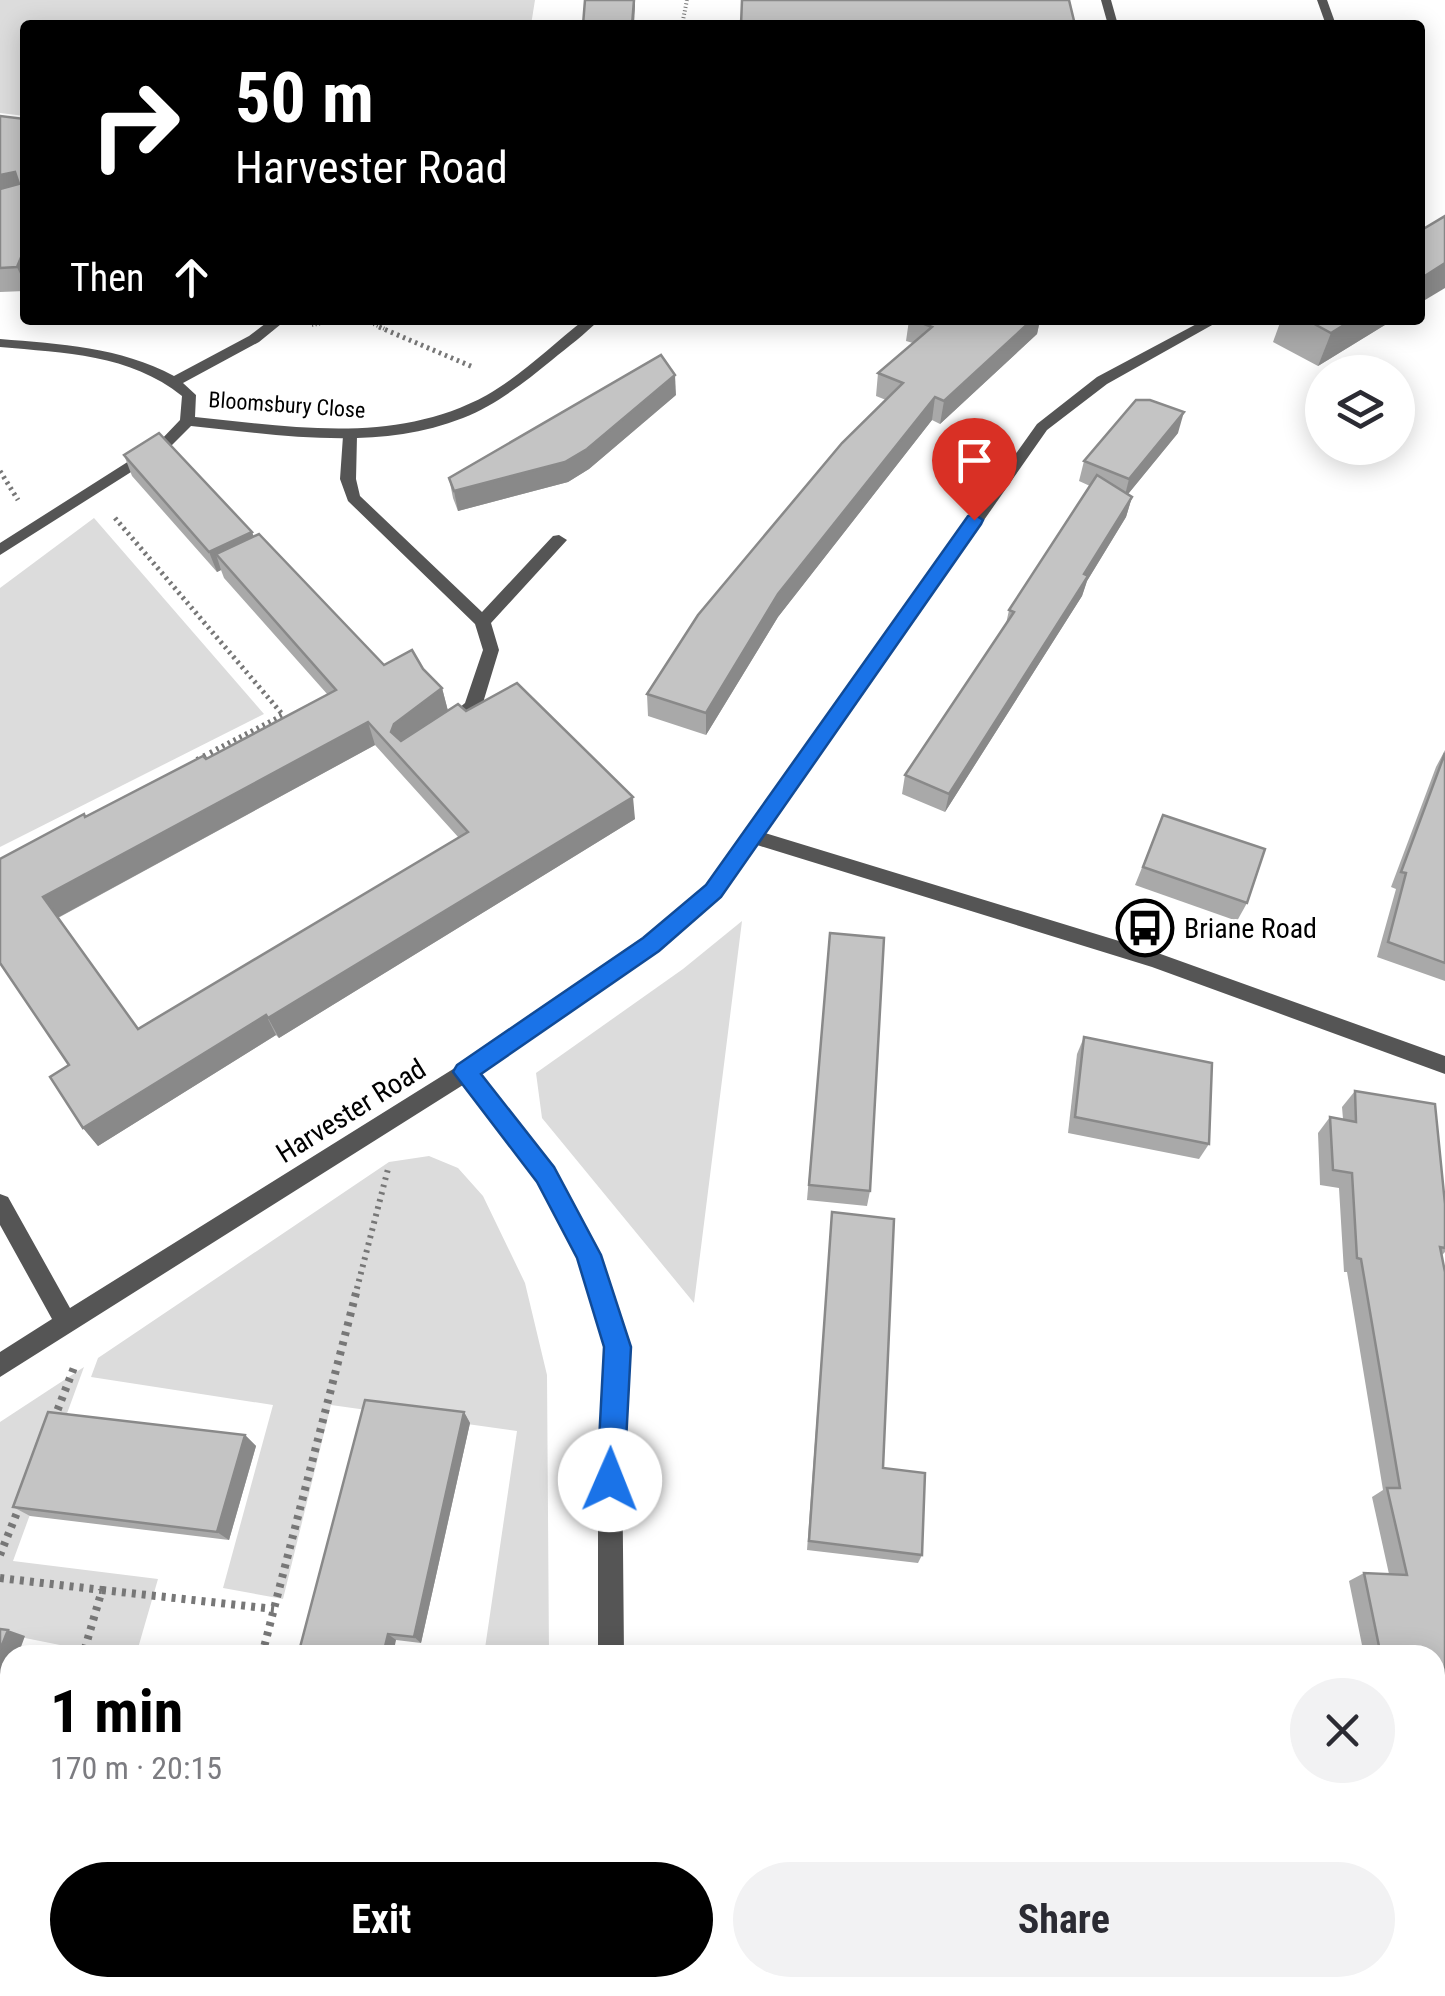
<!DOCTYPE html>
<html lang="en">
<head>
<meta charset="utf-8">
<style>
	:root { --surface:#fff; --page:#f2f2f3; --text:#2b2b33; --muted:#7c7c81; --accent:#000 }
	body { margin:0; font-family:"Roboto Condensed",sans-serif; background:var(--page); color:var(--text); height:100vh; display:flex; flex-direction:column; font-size:38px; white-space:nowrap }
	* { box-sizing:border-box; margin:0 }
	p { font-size:32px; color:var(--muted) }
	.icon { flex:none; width:55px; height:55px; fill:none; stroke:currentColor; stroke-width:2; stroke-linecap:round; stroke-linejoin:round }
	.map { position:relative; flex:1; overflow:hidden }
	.drawer { position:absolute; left:0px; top:1645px; width:1445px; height:352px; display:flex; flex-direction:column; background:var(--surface); border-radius:30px 30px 0 0; box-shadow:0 5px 25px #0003 }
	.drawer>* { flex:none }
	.hud { position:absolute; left:20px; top:20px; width:1405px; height:305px; border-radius:10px; box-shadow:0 5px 25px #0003; background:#000; color:#fff; overflow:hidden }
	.tools { position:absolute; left:1305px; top:355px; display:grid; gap:20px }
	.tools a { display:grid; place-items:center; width:110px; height:110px; border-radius:50%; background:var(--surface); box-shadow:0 5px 25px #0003; font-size:50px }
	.pin { position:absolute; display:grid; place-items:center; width:85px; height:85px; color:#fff; margin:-102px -42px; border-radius:50% 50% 50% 0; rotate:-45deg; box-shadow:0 0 10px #0007 }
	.pin .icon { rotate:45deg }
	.me { position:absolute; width:110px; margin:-55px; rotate:1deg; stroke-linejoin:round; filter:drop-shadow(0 0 8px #0008) }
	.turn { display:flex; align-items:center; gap:35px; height:210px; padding:0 50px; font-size:45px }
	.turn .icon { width:130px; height:130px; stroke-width:2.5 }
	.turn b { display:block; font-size:70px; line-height:85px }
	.then { display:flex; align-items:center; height:95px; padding:0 50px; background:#0003; gap:20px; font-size:38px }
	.round { display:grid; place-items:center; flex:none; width:105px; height:105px; border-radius:52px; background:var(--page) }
	.headline { display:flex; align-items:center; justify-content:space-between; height:170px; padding:0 50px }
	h1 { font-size:60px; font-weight:700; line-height:75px; color:var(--accent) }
	.primary-button { display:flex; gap:20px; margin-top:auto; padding:20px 50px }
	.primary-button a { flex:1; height:115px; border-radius:60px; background:var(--accent); color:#fff; font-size:40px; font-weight:700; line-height:115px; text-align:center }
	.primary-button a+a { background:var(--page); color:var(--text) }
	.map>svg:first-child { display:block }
	.green { fill:#dcdcdc }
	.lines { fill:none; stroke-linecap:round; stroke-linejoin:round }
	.path-far3 { stroke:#777; stroke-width:4; stroke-dasharray:1 2.5; stroke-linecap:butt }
	.path-far2 { stroke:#777; stroke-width:5; stroke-dasharray:2.5 4; stroke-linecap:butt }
	.path-far1 { stroke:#777; stroke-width:6; stroke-dasharray:2.5 5; stroke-linecap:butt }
	.path { stroke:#777; stroke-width:8; stroke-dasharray:4 6; stroke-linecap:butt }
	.lane { fill:#555; fill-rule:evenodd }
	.street { fill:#555; fill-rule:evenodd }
	.wall { fill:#a9a9a9; fill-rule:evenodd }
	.shaded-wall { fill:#898989 }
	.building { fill:#c4c4c4; stroke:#898989; stroke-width:2.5; fill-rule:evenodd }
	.route { fill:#1a73e8; stroke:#114b97; stroke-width:2.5 }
	.labels { text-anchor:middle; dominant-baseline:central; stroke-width:8; stroke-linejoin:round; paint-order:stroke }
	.far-street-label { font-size:22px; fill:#000; stroke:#fff }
	.poi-label { font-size:28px; fill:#000; stroke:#fff; text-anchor:start }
	.street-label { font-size:28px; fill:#000; stroke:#fff }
</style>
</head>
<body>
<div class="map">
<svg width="1445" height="1996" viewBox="0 0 1445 1996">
	<rect width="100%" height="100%" fill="#fff"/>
	<g class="green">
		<polygon points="0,0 535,0 531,25 25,25 25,116 0,113"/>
		<polygon points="94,518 264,714 0,847 0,588"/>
		<polygon points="742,921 694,1303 542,1118 536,1073 683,969"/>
		<polygon points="429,1156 458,1168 483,1196 525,1283 547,1375 549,1655 484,1655 517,1431 331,1405 283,1599 223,1588 273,1405 91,1377 98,1358 389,1162"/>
		<polygon points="84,1367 13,1561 158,1579 136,1655 84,1655 85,1650 0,1633 0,1422"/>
		<polygon points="10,1883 10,1988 51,1988 100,1996 0,1996 0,1914"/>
		<polygon points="420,1988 544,1988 544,1996 418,1996"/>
	</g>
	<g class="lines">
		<g class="path-far3">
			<polyline points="682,25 687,0"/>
			<polyline points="364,320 385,329"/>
			<polyline points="312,325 340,320"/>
		</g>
		<g class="path-far2">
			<polyline points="379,327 473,367"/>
			<polyline points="0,471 18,500"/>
			<polyline points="115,518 283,715 213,751"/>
		</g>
		<g class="path-far1">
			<polyline points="197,760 218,749"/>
			<polyline points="355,1296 388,1169"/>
		</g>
		<g class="path">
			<polyline points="54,1419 75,1365"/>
			<polyline points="0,1555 20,1505"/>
			<polyline points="0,1578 102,1590 83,1655"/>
			<polyline points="102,1590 274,1609"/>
			<polyline points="262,1655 356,1293"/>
			<polyline points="0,1915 10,1884"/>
			<polyline points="767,1988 767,1996"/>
			<polyline points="877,1988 968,1996"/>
		</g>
		<polygon class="lane" points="350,431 357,436 356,479 360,496 482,612 553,536 559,535 567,540 491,623 499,650 482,706 453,731 441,731 438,726 465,703 483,650 475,624 348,501 340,479 343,436"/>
		<g class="street">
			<polygon points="1101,0 1111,0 1118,25 1108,25"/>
			<polygon points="1317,0 1327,0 1336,25 1326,25"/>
			<path d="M270 320H286L259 342 183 383 196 395 195 417C293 427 396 445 487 395 522 375 552 345 584 320H599C585 334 568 347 552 360 525 382 496 405 463 418 376 452 281 435 191 426L169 448 0 555V543L159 442 180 420 182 396C130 354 64 353 0 347V339C60 344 120 347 174 376L249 336Z"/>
			<polygon points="1204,320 1221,320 1107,384 1047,430 765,833 1155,952 1445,1056 1445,1074 1152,967 757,845 721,896 658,951 479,1074 554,1167 599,1255 630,1347 622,1444 624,1655 598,1655 598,1444 606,1347 578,1258 538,1181 463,1085 0,1377 0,1352 52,1319 0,1225 0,1194 8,1197 70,1308 458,1066 644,939 707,886 1037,424 1097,377"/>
			<polygon points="599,1988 628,1988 629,1996 599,1996"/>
		</g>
	</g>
	<g class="wall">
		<polygon points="0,116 25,119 25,291 0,292"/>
		<polygon points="909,320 1040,320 1037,334 940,424 932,420 778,617 706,735 648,716 647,694 886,400 876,396 878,373 913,343 906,341"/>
		<polygon points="1281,320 1393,320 1318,366 1273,342"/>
		<polygon points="676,395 589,469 568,482 458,511 453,498 449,478"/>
		<polygon points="1178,433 1128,494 1132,497 1126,517 1087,581 1082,596 945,812 902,794 905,775 1006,624 1009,610 1090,486 1079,481 1084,461"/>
		<path d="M124 455 252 532 254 537 384 665 423 669 442 688 448 711H466L635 819 279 1038 276 1035 98 1146 83 1128 69 1065 0 963 85 817 206 759 328 695 224 578 221 570 217 572 132 476ZM375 745 459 838 138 1029 58 918Z"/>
		<polygon points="1445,750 1445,981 1377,957 1396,889 1391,887 1436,767"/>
		<polygon points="1163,815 1247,903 1237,921 1135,885"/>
		<polygon points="830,933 870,1191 867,1206 807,1200"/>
		<polygon points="1084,1037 1209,1144 1199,1159 1068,1133 1077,1054"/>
		<polygon points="1355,1091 1445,1204 1445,1252 1442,1255 1445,1272 1445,1836 1435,1787 1435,1655 1364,1655 1349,1581 1364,1573 1389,1574 1372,1497 1383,1490 1347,1272 1344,1272 1339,1188 1320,1185 1318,1133 1330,1117 1343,1119 1342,1107"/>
		<polygon points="832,1212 883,1468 922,1555 918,1563 807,1550"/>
		<polygon points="464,1412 470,1423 421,1643 396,1640 298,1655"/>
		<polygon points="245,1435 256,1446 229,1540 30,1516 13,1507"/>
	</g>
	<g class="shaded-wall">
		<polygon points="634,0 635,0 635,6 634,25 632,25"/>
		<polygon points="15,172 24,195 0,200 0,175"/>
		<polygon points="25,248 25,285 17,267"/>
		<polygon points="1445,263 1445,288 1420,303 1420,279"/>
		<polygon points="1032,320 1040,320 1037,334 940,424 944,401"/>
		<polygon points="1352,320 1393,320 1318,366 1331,333"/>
		<polygon points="675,375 676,395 589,469 568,482 458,511 454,491"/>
		<polygon points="935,397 932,420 778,617 706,735 706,713 778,594"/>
		<polygon points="1184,412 1178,433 1124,499 1129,479"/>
		<polygon points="1132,497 1126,517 1087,581 1082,596 945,812 949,794"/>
		<polygon points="252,532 259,553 216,554 221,570 217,572 209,552"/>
		<polygon points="442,688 448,711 401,747 391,732 394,724"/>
		<polygon points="368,722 375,745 57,918 43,897"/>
		<polygon points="633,797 635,819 279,1038 268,1018"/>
		<polygon points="266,1015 276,1035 98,1146 83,1128"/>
		<polygon points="464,1412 470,1423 421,1643 414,1637"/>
		<polygon points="245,1435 256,1446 229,1540 217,1532"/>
		<polygon points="8,1630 25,1636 18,1655 10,1655 10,1677 0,1705 0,1650"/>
		<polygon points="388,1634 396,1640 393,1655 383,1655"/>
	</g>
	<g class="building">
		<polygon points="585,0 634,0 632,25 583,25"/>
		<polygon points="742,0 1069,0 1075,25 741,25"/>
		<polygon points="0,116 25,119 25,248 17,267 0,268 0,189 19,184 15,172 0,175 0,164 1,164 0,164"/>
		<polygon points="1445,216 1445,263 1420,279 1420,231"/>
		<polygon points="914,320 1032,320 944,401 935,397 778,594 706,713 647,694 698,615 842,443 903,383 878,373 932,327"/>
		<polygon points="1307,320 1352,320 1331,333"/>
		<polygon points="661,355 675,375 587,449 565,462 454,491 449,478"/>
		<polygon points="1136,400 1150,400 1184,412 1129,479 1084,461"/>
		<polygon points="159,433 252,532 209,552 124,455"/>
		<polygon points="1097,475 1132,497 1084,574 1088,576 949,794 905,775 1014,612 1009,610"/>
		<path d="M259 534 384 665 412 650 423 669 442 688 394 724 391 732 401 741 458 704 466 711 517 683 633 797 268 1018 266 1015 83 1128 50 1077 69 1065 0 963V859L84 814 85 817 203 756 206 759 336 690 216 554ZM368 722 468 832 138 1029 43 897Z"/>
		<polygon points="1445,753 1445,963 1388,942 1406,873 1401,872"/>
		<polygon points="1163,815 1265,849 1247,903 1143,867"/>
		<polygon points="830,933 884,938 870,1191 809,1185"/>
		<polygon points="1084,1037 1212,1063 1209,1144 1075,1117"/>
		<polygon points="1355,1091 1435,1104 1445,1204 1445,1248 1440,1247 1445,1272 1445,1744 1444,1741 1435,1740 1435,1655 1411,1655 1411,1653 1380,1651 1364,1573 1407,1575 1387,1488 1400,1488 1361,1259 1357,1258 1352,1173 1333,1170 1330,1117 1356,1122"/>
		<polygon points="832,1212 894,1219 883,1468 925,1473 922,1555 809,1541"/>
		<polygon points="365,1400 464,1412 414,1637 388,1634 383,1655 298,1655"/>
		<polygon points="48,1412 245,1435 217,1532 13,1507"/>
		<polygon points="0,1629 8,1630 0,1650"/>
	</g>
	<polygon class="route" points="974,514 983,520 981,524 721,897 659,951 481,1074 554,1167 601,1255 631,1347 624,1480 620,1489 610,1493 601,1489 597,1480 604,1347 577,1258 537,1182 453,1072 457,1065 643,938 706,885 968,516"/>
	<defs>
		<g id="bus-ring" transform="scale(2.875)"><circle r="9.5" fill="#fff" stroke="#000" stroke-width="1.5"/><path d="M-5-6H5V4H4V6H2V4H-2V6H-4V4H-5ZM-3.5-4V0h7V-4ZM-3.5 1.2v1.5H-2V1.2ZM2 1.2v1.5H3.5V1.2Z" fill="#000"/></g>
	</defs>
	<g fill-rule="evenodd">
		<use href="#bus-ring" x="1145" y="928"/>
	</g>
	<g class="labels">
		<g class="far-street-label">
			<text transform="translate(287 405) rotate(4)">Bloomsbury Close</text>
		</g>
		<g class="poi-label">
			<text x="1184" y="928">Briane Road</text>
		</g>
		<g class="street-label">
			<text transform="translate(351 1111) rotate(-32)">Harvester Road</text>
		</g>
	</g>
</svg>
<div class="tools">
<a><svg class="icon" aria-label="layers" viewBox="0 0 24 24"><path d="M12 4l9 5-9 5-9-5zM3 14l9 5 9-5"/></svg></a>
</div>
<div class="pin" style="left:974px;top:520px;background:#d93025"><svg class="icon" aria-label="arrive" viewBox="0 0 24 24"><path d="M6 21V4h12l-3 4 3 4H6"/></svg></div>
<svg class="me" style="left:610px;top:1480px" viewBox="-20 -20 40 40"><circle r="19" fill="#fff"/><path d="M0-13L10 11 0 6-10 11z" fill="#1a73e8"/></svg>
<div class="hud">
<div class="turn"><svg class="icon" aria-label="right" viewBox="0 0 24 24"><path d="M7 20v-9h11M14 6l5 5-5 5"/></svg><div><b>50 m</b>Harvester Road</div></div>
<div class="then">Then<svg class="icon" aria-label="ahead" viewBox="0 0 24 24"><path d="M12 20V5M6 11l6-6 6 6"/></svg></div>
</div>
<section class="drawer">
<div class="headline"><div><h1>1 min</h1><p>170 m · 20:15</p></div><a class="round"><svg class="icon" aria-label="close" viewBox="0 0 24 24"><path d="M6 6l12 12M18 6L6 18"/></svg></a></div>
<div class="primary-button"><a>Exit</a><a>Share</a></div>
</section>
</div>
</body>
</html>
